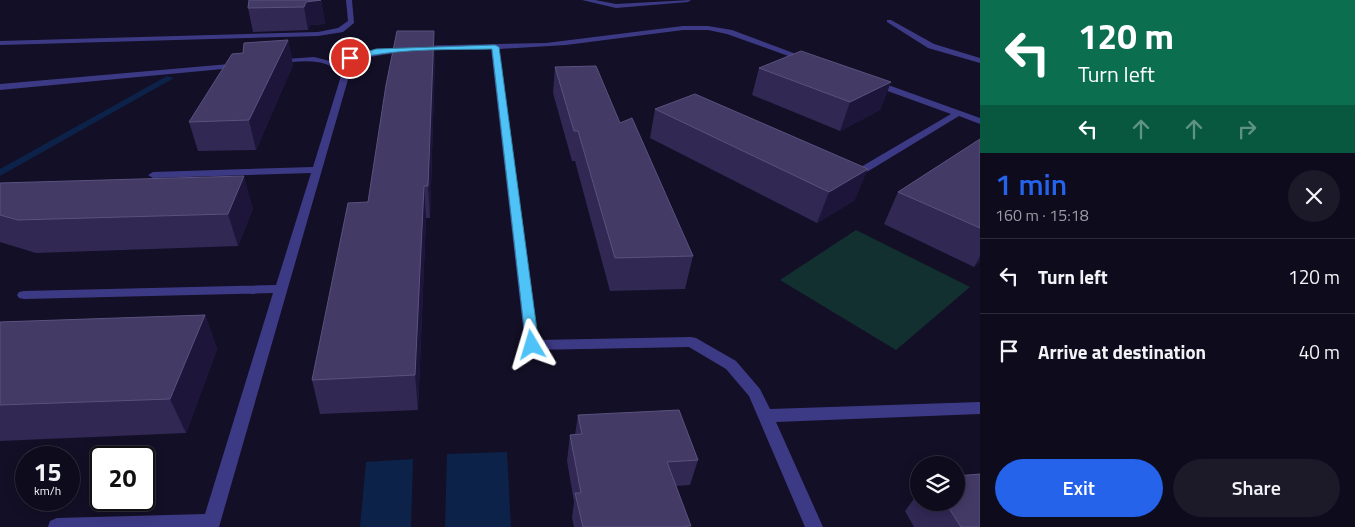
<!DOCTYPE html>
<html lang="en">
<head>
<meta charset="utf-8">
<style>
	:root { --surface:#0e0b1c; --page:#1c1929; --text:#f1f3f6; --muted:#9b9ba3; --line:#2e2b3b; --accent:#2563eb }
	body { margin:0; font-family:"Titillium Web",sans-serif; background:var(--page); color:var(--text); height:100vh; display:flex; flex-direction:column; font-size:19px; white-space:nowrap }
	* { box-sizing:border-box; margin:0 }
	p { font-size:16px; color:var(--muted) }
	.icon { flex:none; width:28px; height:28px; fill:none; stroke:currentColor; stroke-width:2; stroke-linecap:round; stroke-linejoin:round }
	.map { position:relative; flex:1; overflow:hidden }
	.sheet { display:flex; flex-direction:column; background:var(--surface); width:375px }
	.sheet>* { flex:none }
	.top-card { background:#0b6e4f; color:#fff; overflow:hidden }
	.buttons { position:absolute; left:910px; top:456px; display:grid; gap:10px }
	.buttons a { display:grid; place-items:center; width:55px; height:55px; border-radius:50%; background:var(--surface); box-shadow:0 2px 12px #0003,0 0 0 1px var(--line); font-size:25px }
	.speed { position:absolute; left:15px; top:446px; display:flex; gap:10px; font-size:25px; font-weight:700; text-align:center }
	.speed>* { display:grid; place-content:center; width:65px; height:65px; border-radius:50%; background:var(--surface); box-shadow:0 2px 12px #0003,0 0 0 1px var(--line); line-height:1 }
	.speed small { font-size:12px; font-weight:400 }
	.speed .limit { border:2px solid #111; border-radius:8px; background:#fff; color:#111 }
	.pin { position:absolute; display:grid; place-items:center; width:42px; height:42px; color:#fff; margin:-21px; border:2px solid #fff; border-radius:50%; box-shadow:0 1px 5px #0007 }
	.me { position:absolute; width:55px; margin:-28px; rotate:353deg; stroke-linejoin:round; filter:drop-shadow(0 0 4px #0008) }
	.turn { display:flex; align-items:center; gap:18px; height:105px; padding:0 15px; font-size:22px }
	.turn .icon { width:65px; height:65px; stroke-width:2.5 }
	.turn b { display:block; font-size:35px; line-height:42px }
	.lanes { display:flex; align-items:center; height:48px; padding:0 15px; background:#0003; justify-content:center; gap:25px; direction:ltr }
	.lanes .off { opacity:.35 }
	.round { display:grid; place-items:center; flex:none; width:52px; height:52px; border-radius:26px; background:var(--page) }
	.summary { display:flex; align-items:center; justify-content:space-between; height:85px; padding:0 15px }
	h1 { font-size:30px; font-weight:600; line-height:38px; color:var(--accent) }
	.primary-button { display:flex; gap:10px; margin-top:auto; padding:10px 15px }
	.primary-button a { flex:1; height:58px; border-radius:30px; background:var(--accent); color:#fff; font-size:20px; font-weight:600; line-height:58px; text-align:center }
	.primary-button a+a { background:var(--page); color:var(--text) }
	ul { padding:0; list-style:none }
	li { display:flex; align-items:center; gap:15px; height:75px; padding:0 15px; border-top:1px solid var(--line) }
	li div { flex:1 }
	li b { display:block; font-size:19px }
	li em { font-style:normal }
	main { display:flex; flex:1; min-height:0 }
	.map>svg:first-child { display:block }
	.green { fill:#12302f }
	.water { fill:#0c2248 }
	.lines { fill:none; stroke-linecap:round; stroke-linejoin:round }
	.stream { fill:#0c2248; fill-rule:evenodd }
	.minor { fill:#3d3a85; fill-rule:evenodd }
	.wall { fill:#312854 }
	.shaded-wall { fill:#1d163a }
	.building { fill:#433a66; stroke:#5a527e }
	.route { fill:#4fc3f7; stroke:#337fa1 }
</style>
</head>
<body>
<main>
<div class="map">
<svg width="980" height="527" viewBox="0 0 980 527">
	<rect width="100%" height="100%" fill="#130f26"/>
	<polygon class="green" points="856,230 970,287 896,350 780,280"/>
	<g class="water">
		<polygon points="507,452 511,527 445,527 447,454"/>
		<polygon points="413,459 411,527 360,527 366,462"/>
	</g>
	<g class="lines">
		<polygon class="stream" points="167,76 174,78 0,176 0,169"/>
		<g class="minor">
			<polygon points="346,0 352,0 354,23 343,32 318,36 0,45 0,41 318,32 338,28 348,21"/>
			<polygon points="582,0 595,0 616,4 691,0 688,2 616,8"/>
			<polygon points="887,20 891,20 934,44 980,58 980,63 928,48 887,22"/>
			<path d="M683 26H708L732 30 812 60 805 62 727 34 708 30H683L566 45 499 49 538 340 691 337 696 338 736 361 760 389 770 409 980 402V414L776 422 823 527H805L749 396 726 369 689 347 532 350 527 349 525 345 491 49C440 49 390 49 340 65L349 76 219 527H48L50 521 57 518 205 514 273 293 24 299 19 298 17 295 19 292 24 291 276 285 311 173 153 178 148 175 153 172 313 167 341 76C328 55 296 62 275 64L271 62 272 60 314 57 334 62 358 54 406 46 546 43Z"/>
			<polygon points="241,63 245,65 244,67 0,90 0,84"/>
			<polygon points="871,81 877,81 980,118 980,124 959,116 857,178 849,178 848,176 849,174 951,114 871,85"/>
		</g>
	</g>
	<g class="wall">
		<polygon points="321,0 325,24 310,25 308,30 253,32 248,8"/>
		<polygon points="288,40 293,65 256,150 198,151 189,122 243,53"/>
		<polygon points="435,56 430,218 426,218 418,410 320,414 312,380 368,202"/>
		<polygon points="555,67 620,123 693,256 685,289 610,291 575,161 572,161 553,93"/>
		<polygon points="759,68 891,82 880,110 840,131 752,95"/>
		<polygon points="655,109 855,200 817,223 650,138"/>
		<polygon points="980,139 980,261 974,267 884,224 898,192"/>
		<polygon points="0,183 253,208 238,246 36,253 0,242"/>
		<polygon points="205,315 217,349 186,433 0,441 0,322"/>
		<polygon points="578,415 698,460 690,485 676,486 691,526 690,527 574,527 572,518 574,502 567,461 570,435 575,435"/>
		<polygon points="919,492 919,502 956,502 980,527 914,527 905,511"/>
	</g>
	<g class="shaded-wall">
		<polygon points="321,0 325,24 310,25 308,30 304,7 306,2"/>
		<polygon points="434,31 435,56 430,218 428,186"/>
		<polygon points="288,40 293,65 256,150 249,120"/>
		<polygon points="891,82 880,110 840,131 850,102"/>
		<polygon points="868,169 855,200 817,223 829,192"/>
		<polygon points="244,176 253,208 238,246 228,214"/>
		<polygon points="424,186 426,218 418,410 415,375"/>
		<polygon points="980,256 980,261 974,267"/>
		<polygon points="205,315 217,349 186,433 170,399"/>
	</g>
	<g class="building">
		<polygon points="249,0 321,0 306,2 304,7 248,8"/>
		<polygon points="397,31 434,31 428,186 424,186 415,375 312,380 348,203 368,202 386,85"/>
		<polygon points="288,40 249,120 189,122 232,54 243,53 244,43"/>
		<polygon points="801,51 891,82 850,102 759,68"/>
		<polygon points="596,66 620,123 632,118 693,256 615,258 578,131 574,131 555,67"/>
		<polygon points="695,94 868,169 829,192 655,109"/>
		<polygon points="980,139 980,228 898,192"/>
		<polygon points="244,176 228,214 18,220 0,215 0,183"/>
		<polygon points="205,315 170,399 0,405 0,322"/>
		<polygon points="679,410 698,460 667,462 691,526 686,526 687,527 583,527 575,493 581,493 570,435 582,434 578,415"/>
		<polygon points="980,474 980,527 961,527 945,502 956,502 956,476"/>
	</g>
	<path class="route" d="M495 45 499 47 539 345 537 348H528L526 345 492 49C444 50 396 48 350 60L346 58 376 49Z"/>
</svg>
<div class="buttons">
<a><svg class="icon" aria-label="layers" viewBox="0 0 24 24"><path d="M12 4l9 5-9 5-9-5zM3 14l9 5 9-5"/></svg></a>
</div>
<div class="speed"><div>15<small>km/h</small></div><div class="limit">20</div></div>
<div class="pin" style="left:350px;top:58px;background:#d93025"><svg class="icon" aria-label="arrive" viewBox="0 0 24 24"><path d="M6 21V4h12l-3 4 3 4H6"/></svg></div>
<svg class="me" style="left:532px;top:345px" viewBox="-20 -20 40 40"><path d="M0-17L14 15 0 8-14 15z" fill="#4fc3f7" stroke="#fff" stroke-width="4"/></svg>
</div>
<section class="sheet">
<div class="top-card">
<div class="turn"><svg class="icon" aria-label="left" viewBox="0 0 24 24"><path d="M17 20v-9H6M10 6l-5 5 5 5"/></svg><div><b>120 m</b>Turn left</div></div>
<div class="lanes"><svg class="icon" aria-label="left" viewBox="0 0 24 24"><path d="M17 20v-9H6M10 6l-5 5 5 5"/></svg><svg class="icon off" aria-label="ahead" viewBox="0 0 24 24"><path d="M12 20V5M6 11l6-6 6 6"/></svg><svg class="icon off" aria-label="ahead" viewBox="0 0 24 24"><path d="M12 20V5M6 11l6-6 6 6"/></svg><svg class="icon off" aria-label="right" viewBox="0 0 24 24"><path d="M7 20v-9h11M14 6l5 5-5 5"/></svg></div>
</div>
<div class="summary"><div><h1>1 min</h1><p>160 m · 15:18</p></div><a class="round"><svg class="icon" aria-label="close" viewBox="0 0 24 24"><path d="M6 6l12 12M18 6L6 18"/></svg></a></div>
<ul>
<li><svg class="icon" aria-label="left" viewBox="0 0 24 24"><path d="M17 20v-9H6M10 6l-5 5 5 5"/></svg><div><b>Turn left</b></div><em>120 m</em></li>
<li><svg class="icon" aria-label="arrive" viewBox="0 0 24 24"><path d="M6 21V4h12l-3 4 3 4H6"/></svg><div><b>Arrive at destination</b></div><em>40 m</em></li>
</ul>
<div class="primary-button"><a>Exit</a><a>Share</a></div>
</section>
</main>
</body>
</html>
